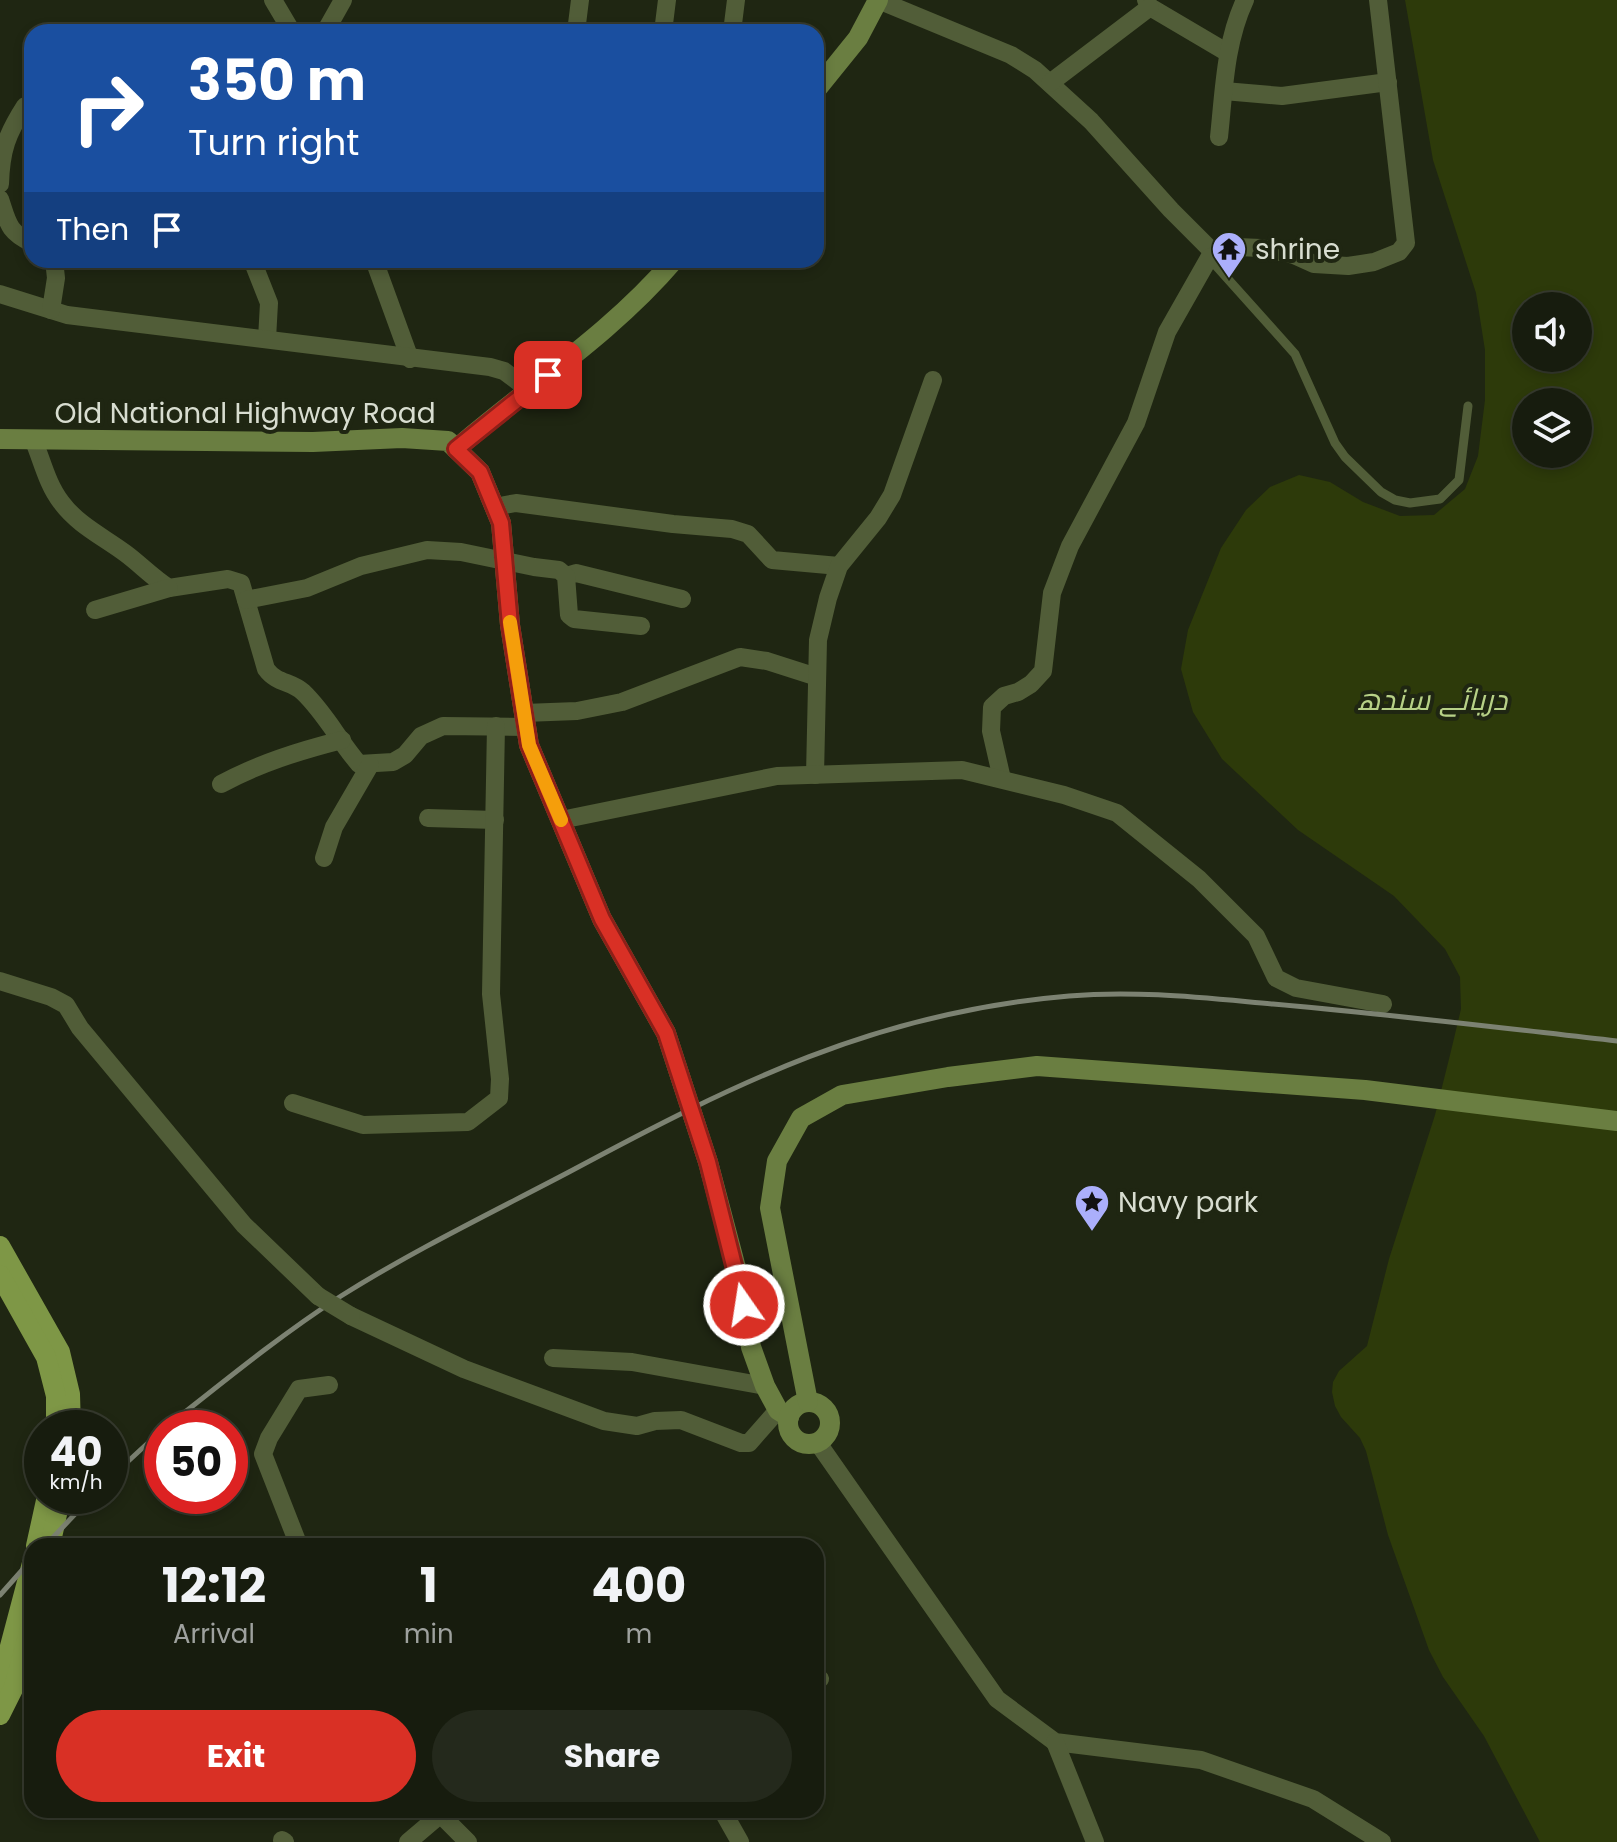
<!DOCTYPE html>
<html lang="en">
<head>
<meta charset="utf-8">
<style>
	:root { --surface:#171c0e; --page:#24291c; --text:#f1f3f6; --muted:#9ea19e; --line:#363a2e; --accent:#d93025 }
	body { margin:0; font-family:Poppins,Cairo,sans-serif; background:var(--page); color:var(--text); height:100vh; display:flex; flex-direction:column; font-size:30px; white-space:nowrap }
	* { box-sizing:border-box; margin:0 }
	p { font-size:26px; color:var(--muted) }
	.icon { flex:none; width:44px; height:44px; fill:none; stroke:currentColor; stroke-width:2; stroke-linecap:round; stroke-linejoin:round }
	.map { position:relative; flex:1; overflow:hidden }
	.panel { position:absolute; left:24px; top:1538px; width:800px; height:280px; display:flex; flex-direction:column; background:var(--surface); border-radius:24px; box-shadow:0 4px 12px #0003,0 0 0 2px var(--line) }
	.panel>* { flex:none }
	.hud { position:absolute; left:24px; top:24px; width:800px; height:244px; border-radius:24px; box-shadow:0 4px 12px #0003,0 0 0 2px var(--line); background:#1a4fa0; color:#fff; overflow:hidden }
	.controls { position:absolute; left:1512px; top:292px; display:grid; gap:16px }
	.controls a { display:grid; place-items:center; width:80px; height:80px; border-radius:50%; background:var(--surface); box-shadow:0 4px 12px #0003,0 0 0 2px var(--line); font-size:40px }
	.speed { position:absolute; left:24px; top:1410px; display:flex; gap:16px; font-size:40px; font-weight:700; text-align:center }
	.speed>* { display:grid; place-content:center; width:104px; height:104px; border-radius:50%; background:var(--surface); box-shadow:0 4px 12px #0003,0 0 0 2px var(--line); line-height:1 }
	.speed small { font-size:20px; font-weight:400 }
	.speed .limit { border:12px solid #d22; background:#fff; color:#111 }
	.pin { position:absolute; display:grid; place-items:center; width:68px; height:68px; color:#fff; margin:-34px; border-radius:16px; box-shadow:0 4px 12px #0006 }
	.me { position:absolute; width:88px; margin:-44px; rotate:347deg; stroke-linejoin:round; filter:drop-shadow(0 0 6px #0008) }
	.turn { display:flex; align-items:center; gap:28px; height:168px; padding:0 32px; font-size:36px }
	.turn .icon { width:104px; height:104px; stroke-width:2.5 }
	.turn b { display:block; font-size:56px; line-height:68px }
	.then { display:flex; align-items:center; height:76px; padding:0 32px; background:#0003; gap:16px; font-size:30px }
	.eta { display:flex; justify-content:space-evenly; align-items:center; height:136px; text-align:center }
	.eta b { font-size:48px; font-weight:700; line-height:56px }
	.button { display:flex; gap:16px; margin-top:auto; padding:16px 32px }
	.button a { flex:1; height:92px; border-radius:48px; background:var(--accent); color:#fff; font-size:32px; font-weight:700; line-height:92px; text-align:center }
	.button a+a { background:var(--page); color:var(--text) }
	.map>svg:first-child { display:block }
	.water { fill:#2d3a0a; fill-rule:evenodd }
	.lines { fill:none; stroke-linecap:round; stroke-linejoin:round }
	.lane { stroke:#515d38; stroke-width:9 }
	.street { stroke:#515d38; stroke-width:18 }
	.secondary { stroke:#6a7e41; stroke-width:20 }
	.primary { stroke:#7e9746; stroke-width:20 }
	.rail { stroke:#7c8272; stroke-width:5 }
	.street-bridge { stroke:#515d38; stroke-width:18 }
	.route-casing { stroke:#8d1f18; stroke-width:20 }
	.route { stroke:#d93025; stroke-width:14 }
	.slow { stroke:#f59e0b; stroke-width:14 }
	.labels { text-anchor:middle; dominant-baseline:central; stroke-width:8; stroke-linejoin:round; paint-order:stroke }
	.poi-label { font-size:28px; fill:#d8ddd0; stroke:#1f2612; text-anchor:start }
	.street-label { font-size:28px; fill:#d8ddd0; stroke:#1f2612 }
	.water-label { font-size:30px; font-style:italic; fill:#b7d187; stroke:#1f2612 }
</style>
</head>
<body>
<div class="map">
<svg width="1617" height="1842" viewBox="0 0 1617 1842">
	<rect width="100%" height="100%" fill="#1f2612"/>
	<path class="water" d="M1405 0H1617V1842H1540L1484 1736 1443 1677 1429 1650 1388 1535 1366 1451 1360 1438 1341 1417 1335 1406 1332 1392 1333 1382 1339 1371 1367 1346 1389 1259 1435 1115 1451 1051 1461 1009 1460 977 1445 949 1394 896 1298 830 1222 759 1193 712 1181 669 1188 630 1221 548 1246 510 1270 487 1299 475 1330 482 1363 502 1400 516 1434 515 1465 489 1478 456 1485 400V350L1476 293 1433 160ZM1526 306H1578V358H1526ZM1526 402H1578V454H1526Z"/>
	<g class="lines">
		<polyline class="lane" points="1209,258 1295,354 1335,443 1345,457 1381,492 1395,500 1410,503 1440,499 1459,480 1468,406"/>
		<g class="street">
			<polyline points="273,0 292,32"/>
			<polyline points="878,0 1011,55 1035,70 1091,121 1171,210 1216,255"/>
			<polyline points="1146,0 1150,7 1228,53"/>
			<polyline points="733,24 736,0"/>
			<polyline points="325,32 343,0"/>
			<polyline points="576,32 580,0"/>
			<polyline points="663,32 667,0"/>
			<polyline points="1050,83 1150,7"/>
			<polyline points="1224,91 1282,96 1388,82"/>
			<path d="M1219 137C1224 90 1225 43 1245 0"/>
			<path d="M0 184C1 150 7 134 25 106"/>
			<path d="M0 199C8 223 8 232 32 243"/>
			<polyline points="252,260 269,303 267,339"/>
			<polyline points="374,260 410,359"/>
			<polyline points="0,294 67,315 490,367 504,371 529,390"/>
			<polyline points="51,310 56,278 54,260"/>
			<path d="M33 439C42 460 47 484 61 502 78 525 102 536 125 553 140 564 153 578 169 588L228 579 241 583 266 669C277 684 291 681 303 692 326 714 339 741 359 764L393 762 405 755 421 736 443 726 526 727"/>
			<polyline points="494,507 516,503 673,524 732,529 748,534 772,560 839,566"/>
			<polyline points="566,576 576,573 682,599"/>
			<polyline points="246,600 307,588 361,566 427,550 461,552 534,567 559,570 566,576 569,615 574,619 641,626"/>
			<polyline points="95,610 169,588"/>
			<polyline points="524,713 577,711 622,702 740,657 767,661 817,677"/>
			<polyline points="815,775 818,640 828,598 839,566 878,518 892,495 933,380"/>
			<polyline points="1002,779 991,731 992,707 1004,696 1018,692 1031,684 1043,671 1052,593 1070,546 1136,423 1167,332 1209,258 1237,247 1261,248 1294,255 1314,264 1348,266 1374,262 1399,252 1406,243 1378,0"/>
			<path d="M221 784C260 763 299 751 342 740"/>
			<polyline points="428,818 495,820"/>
			<polyline points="561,820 777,776 962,770 1064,795 1117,813 1199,879 1256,936 1276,978 1296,988 1383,1004"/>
			<polyline points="324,858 334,827 370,765"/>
			<polyline points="0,981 51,997 66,1005 80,1028 244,1225 318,1296"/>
			<polyline points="293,1103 363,1125 468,1122 499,1098 500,1079 491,994 496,726"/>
			<polyline points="351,1316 464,1369 604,1421 637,1426 655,1421 681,1420 741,1443 749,1443 778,1410"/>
			<polyline points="553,1358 632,1362 765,1386"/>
			<polyline points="818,1443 997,1699 1055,1742 1201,1760 1313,1799 1382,1842"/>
			<polyline points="299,1546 263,1454 269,1438 299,1389 329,1385"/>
			<polyline points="816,1678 820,1679"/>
			<polyline points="1055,1742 1095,1842"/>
			<polyline points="436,1810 468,1842"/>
			<polyline points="722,1810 740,1842"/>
			<polyline points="282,1840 285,1842"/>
			<polyline points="408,1842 441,1814"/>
		</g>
		<g class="secondary">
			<polyline points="816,90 858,38 878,0"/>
			<polyline points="0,439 313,442 402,438 448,441 480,472 501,523 510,625 529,745 602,919 666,1033 708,1162 740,1283 751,1347 765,1386 778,1410 789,1417"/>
			<path d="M456 449C529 386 611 334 674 260"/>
			<circle cx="809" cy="1423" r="21"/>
			<polyline points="808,1402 770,1208 777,1161 801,1118 842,1095 948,1077 1037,1066 1365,1090 1617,1121"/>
		</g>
		<g class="primary">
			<polyline points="0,1246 60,1352 70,1394 71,1428"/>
			<polyline points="0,1275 46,1357 56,1396 56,1428"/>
			<polyline points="36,1546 47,1496"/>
			<polyline points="50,1546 61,1496"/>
			<polyline points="0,1684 32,1563"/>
			<polyline points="0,1715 14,1687 32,1622"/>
		</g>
		<g class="rail">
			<path d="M165 1428C222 1383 279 1336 341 1296 414 1250 493 1212 569 1172 735 1083 877 1012 1069 996 1137 990 1205 998 1273 1004 1388 1014 1502 1028 1617 1041"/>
			<polyline points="110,1478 162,1430"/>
			<polyline points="45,1546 92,1496"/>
			<polyline points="0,1595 32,1559"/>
		</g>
		<polyline class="street-bridge" points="318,1296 351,1316"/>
	</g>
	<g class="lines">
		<g class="route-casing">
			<polyline id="route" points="548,375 456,449 480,472 501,523 510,625 529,745 602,919 666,1033 708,1162 744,1305"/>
		</g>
		<use href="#route" class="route"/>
		<polyline class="slow" points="510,622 529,745 561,820"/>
	</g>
	<defs>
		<g id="temple-pin" transform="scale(1.8)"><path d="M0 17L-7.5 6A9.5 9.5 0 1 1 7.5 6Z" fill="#abaffb" stroke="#1f2612"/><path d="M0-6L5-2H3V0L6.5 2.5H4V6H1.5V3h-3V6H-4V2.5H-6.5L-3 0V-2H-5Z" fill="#111"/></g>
		<g id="sight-pin" transform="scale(1.8)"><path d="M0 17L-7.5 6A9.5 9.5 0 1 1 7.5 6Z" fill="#abaffb" stroke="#1f2612"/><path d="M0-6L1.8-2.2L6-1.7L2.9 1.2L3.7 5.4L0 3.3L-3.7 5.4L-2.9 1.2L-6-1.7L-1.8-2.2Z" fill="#111"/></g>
	</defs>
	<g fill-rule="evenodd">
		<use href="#temple-pin" x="1229" y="249"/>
		<use href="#sight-pin" x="1092" y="1202"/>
	</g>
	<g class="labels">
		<g class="poi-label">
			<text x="1255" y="249">shrine</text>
			<text x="1118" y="1202">Navy park</text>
		</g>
		<g class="street-label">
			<text x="245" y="413">Old National Highway Road</text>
		</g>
		<g class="water-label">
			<text x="1432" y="699">دریائے سندھ</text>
		</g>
	</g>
</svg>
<div class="controls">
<a><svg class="icon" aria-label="sound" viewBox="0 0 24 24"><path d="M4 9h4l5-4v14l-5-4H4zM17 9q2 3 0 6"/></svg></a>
<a><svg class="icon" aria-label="layers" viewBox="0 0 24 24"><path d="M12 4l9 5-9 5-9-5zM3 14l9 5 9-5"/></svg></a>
</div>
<div class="speed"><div>40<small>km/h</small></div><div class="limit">50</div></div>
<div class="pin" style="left:548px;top:375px;background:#d93025"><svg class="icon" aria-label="arrive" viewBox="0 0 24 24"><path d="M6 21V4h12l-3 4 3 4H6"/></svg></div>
<svg class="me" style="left:744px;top:1305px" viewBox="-20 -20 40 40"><circle r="17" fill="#d93025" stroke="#fff" stroke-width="3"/><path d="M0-11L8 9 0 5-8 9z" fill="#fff"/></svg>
<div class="hud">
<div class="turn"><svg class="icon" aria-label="right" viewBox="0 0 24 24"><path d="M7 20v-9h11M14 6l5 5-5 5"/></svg><div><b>350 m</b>Turn right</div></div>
<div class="then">Then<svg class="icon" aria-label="arrive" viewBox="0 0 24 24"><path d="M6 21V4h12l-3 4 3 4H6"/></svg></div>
</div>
<section class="panel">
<div class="eta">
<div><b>12:12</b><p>Arrival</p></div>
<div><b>1</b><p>min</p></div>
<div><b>400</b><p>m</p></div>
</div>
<div class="button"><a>Exit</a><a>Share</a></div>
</section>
</div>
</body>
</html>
